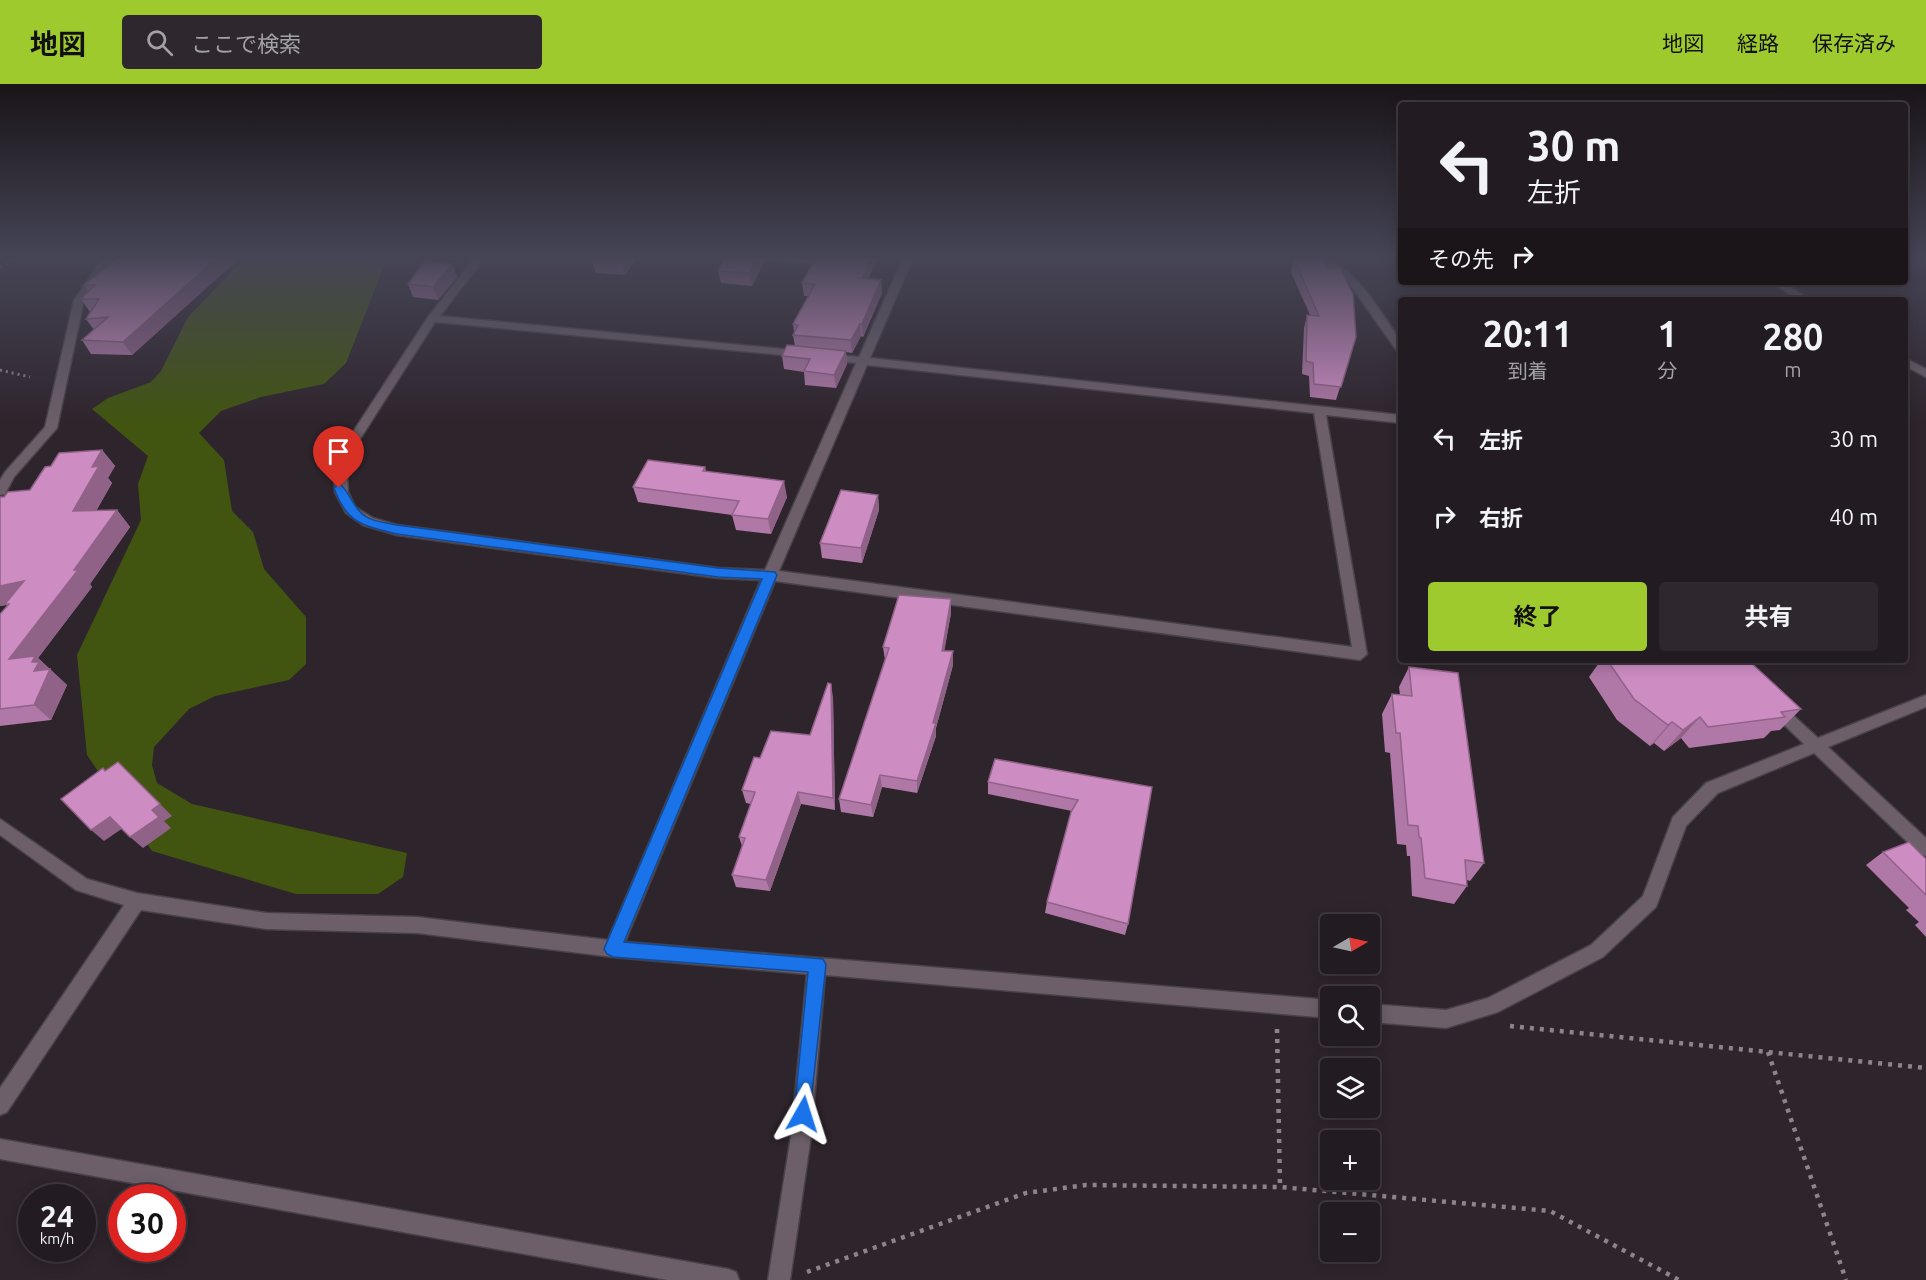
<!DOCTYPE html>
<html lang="ja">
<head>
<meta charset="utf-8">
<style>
	:root { --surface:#221b21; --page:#2e282e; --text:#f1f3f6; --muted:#a2a1a5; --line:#3f393f; --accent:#9fca2d }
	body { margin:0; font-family:Ubuntu,"Noto Sans JP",sans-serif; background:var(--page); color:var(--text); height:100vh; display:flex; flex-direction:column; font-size:22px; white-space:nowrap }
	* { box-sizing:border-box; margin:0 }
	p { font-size:20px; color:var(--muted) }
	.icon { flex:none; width:33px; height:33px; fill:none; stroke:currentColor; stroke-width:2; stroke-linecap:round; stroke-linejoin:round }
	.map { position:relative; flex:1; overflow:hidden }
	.details { position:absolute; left:1398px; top:213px; width:510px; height:366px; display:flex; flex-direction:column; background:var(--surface); border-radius:6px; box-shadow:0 3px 15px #0003,0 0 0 2px var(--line) }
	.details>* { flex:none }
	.hud { position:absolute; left:1398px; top:18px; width:510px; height:183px; border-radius:6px; box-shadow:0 3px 15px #0003,0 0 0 2px var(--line); background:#221b21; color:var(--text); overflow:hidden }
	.needle { width:39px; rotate:81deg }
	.tools { position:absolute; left:1320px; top:830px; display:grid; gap:12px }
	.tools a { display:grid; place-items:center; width:60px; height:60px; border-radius:6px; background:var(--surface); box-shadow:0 3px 15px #0003,0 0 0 2px var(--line); font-size:30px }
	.speed { position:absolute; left:18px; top:1100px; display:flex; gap:12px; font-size:30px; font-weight:700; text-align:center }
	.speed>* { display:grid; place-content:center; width:78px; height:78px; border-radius:50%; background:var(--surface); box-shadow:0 3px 15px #0003,0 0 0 2px var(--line); line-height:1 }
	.speed small { font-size:15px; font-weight:400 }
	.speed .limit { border:9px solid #d22; background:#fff; color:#111 }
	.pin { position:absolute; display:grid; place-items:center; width:51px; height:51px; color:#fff; margin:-62px -26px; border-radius:50% 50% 50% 0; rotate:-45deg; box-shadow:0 0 6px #0007 }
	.pin .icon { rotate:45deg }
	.me { position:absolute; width:66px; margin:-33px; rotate:6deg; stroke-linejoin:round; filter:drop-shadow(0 0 4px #0008) }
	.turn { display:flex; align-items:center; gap:21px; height:126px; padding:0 30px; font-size:27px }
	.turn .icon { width:78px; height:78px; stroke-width:2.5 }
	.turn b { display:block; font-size:42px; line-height:51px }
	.then { display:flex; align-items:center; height:57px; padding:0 30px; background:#0003; gap:12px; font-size:22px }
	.eta { display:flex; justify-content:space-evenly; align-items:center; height:102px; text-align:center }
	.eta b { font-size:36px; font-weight:700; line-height:42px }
	.action { display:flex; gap:12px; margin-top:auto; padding:12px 30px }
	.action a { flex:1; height:69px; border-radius:6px; background:var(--accent); color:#111; font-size:24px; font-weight:700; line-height:69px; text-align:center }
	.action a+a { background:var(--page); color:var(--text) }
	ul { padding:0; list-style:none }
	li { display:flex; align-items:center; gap:18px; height:78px; padding:0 30px }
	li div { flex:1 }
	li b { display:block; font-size:22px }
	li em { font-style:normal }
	header { display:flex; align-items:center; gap:36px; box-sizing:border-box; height:84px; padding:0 30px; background:var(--accent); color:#111 }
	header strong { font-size:28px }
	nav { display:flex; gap:33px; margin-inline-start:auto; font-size:21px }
	.search { width:420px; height:54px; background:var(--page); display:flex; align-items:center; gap:15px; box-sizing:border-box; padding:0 21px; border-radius:6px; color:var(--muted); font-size:22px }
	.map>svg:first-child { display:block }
	.green { fill:#415510 }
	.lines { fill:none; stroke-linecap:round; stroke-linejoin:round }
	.street-casing { stroke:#494148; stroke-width:3 }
	.path-far1 { stroke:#8d848b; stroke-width:3; stroke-dasharray:2 4; stroke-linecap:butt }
	.path { stroke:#8d848b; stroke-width:4.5; stroke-dasharray:4 6; stroke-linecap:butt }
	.street { fill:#6c5f69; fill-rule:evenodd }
	.wall { fill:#b078a7 }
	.shaded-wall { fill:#906288 }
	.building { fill:#cd8cc2; stroke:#906288; stroke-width:1.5 }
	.route { fill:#1a73e8; stroke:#114b97; stroke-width:1.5 }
</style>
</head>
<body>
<header>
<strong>地図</strong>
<div class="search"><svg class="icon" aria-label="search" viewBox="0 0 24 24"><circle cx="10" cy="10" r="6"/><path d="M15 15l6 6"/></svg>ここで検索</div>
<nav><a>地図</a><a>経路</a><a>保存済み</a></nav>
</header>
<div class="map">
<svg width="1926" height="1196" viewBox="0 0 1926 1196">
	<rect width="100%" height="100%" fill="#2e242c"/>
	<polygon class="green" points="247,172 388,172 346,279 324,300 261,313 221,327 199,349 224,376 232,427 253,448 264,485 306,533 306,580 289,596 215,612 189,625 154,663 152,681 157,699 192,720 407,769 403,793 378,810 296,810 152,767 87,671 77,571 141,436 138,400 148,372 92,325 108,314 151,298 161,287 188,233"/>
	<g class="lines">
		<g class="street-casing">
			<g id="street">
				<polygon points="104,172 114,172 84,216 57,344 14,393 5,410 0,411 0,396 5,388 45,343 74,216"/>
				<path d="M476 172H486L440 232 804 267 810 270 804 273 435 238 346 377 348 408 355 423 373 434 397 441 718 484 765 486 856 279 828 276 822 273 828 270 859 273 904 172H914L870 274 1401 331V339L1326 331 1367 570 1360 576 775 497 625 858 1330 916V934L825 891 811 1052 790 1196H768L791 1052 807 890 613 873 417 849 266 845 141 826 7 1028 0 1031V1004L124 821 76 806 0 751V735L87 795 137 809 266 829 417 833 608 856 761 496 718 494 397 451 363 441 346 429 335 408 334 377 428 233ZM867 281 1314 329 1352 563 779 487Z"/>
				<path d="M1311 172C1351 172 1380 228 1401 257V268L1397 267 1348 198Z"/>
				<polygon points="1771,198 1783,198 1810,216 1798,216"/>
				<polygon points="1905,274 1926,285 1926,293 1905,282"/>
				<polygon points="1926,611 1926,623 1828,663 1926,754 1926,772 1920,770 1814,669 1718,709 1686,742 1656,823 1603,873 1498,928 1446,944 1370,938 1370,920 1446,926 1488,914 1591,861 1643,812 1673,733 1706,699 1804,660 1771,628 1768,624 1771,620 1781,620 1818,654"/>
				<polygon points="0,1055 728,1185 736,1188 739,1196 668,1196 0,1075"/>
			</g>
		</g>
		<g class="path-far1">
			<polyline points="0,183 18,172"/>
			<polyline points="0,286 30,293"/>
		</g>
		<g class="path">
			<polyline points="1510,942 1926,984"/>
			<polyline points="1277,945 1280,1103"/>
			<polyline points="1768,968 1846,1196"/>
			<polyline points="807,1188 1026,1109 1086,1101 1280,1103 1550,1127 1679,1196"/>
		</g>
		<use href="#street" class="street"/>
	</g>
	<g class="wall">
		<polygon points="121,172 235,172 233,174 235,178 132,271 91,270 82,256 94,246 86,235 90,228 81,215 89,208 84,201"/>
		<polygon points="593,172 638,172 625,191 596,189 591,174"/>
		<polygon points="726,172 879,172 868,195 881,196 882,209 863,253 861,252 852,269 846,268 847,280 836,304 805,301 804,288 784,285 782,272 795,262 793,251 794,248 793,240 808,212 804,212 802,199 812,180 765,176 752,202 721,199 718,187"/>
		<polygon points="1294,175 1356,253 1336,316 1310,313 1309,292 1302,290 1304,244 1307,231 1310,231 1291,188"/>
		<polygon points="452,180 457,193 438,216 413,213 408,200"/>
		<polygon points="102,366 115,382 108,394 112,399 96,427 117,426 130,443 90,500 92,503 38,574 67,601 51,636 0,642 0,530 7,522 6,521 0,522 4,413 30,406 51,382"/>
		<polygon points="705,383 706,388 787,413 771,450 736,446 732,431 638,418 633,403"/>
		<polygon points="878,411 879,426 862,479 822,474 820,459"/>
		<polygon points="951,515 951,529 944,567 953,567 953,581 936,644 936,652 917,709 882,703 873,733 841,728 839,715 885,576 883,563"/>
		<polygon points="1601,576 1748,576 1801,625 1780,646 1771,647 1764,654 1689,664 1681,654 1664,667 1654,659 1650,662 1617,636 1589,593"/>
		<polygon points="1409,583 1484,779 1470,797 1467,796 1467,802 1454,820 1412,812 1410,772 1407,772 1406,761 1397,760 1390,669 1385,668 1382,630 1392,610 1400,611 1399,603"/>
		<polygon points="833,613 835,726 801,720 770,807 736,803 732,791 742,762 739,753 751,720 746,719 742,706 760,674 810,651"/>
		<polygon points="988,698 1152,703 1128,840 1125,851 1045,829 1047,818 1072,727 988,710"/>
		<polygon points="1883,768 1926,775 1926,853 1915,841 1919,838 1906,826 1909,824 1866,781"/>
	</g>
	<g class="shaded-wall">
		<polygon points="219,172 235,172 233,174 235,178 132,271 123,258"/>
		<polygon points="624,172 638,172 625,191 621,177"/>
		<polygon points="759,172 765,172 765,176 752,202 749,189"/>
		<polygon points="872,172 879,172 863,206 862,194"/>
		<polygon points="452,180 457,193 438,216 433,203"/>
		<polygon points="881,196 882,209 863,253 862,240"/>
		<polygon points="860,240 861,252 852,269 851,256"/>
		<polygon points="846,267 847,280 836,304 834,291"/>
		<polygon points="102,366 115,382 108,394 112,399 87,443 73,427 92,383"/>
		<polygon points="784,397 787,413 771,450 768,435"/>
		<polygon points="878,411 879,426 862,479 861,464"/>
		<polygon points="117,426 130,443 90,500 92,503 38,574 67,601 51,636 34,621 9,575 74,486"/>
		<polygon points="24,497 5,520 6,521 0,522 0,502"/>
		<polygon points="951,515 951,529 942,580 942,567"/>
		<polygon points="953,567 953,581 936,644 936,652 917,709 917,697"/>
		<polygon points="831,600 833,613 835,726 833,714"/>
		<polygon points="1700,633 1681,654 1664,667 1683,646"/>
		<polygon points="1672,638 1654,659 1650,662 1668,641"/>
		<polygon points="118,678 172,732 164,737 171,744 143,764 130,753 152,726"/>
		<polygon points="880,691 882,703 873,733 871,721"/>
		<polygon points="798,708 801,720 770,807 766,796"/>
		<polygon points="110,733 123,744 104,757 91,746"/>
	</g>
	<g class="building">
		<polygon points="121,172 219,172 123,258 82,256 108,233 86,235 99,215 81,215 95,201 84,201"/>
		<polygon points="593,172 624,172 621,177 591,174"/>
		<polygon points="726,172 759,172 749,189 718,187"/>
		<polygon points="817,172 872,172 862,194 881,196 862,240 860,240 851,256 793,251 798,241 793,240 815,200 802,199"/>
		<polygon points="1294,175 1324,175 1328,184 1340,184 1353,210 1356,253 1341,303 1314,300 1313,279 1306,277 1307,231 1319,232"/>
		<polygon points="424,178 452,180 433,203 408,200"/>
		<polygon points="787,261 846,267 834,291 804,287 810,275 782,272"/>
		<polygon points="102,366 92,383 99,382 73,427 117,426 74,486 78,486 9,575 35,572 32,578 39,578 34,587 50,585 34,621 0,625 0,530 9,520 5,520 24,497 0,502 0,413 4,413 8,408 30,406 45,383 51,382 59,369"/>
		<polygon points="648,376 705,383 703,387 784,397 768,435 732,431 739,417 633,403"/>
		<polygon points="841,406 878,411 861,464 820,459"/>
		<polygon points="899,511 951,515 942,567 953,567 933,639 936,639 917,697 880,691 871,721 839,715 889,564 883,563"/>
		<polygon points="1607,576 1748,576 1801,625 1781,628 1785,633 1708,643 1700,633 1683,646 1672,638 1668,641 1634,615"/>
		<polygon points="1409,583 1458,589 1484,779 1465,776 1467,802 1425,794 1421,754 1419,753 1418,742 1408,741 1400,649 1396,649 1392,610 1412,612"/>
		<polygon points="828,599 831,600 833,714 798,708 766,796 732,791 745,754 739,753 755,708 742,706 754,673 760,674 771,647 810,651"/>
		<polygon points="995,675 1152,703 1128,840 1047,818 1071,728 1078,716 988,698"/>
		<polygon points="118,678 160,720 152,726 159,733 130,753 110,733 91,746 61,715 103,684 105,687"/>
		<polygon points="1909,758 1926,775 1926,811 1883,768"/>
	</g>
	<linearGradient id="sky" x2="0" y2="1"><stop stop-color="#191418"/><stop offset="0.51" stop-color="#464556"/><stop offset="1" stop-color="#464556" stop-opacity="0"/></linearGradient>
	<rect width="1926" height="340" fill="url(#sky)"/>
	<path class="route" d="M339 400C347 402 352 424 365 432 373 438 387 439 397 441L718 484 775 488 777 491 624 858 823 875 826 881 809 1036 803 1039 797 1036 794 1030 808 888 613 873 607 870 604 865 762 495 718 493 397 450C362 441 347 440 334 404Z"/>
</svg>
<div class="tools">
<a><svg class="needle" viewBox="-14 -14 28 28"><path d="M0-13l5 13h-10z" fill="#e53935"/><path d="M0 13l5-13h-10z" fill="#a2a1a5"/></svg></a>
<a><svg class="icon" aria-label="search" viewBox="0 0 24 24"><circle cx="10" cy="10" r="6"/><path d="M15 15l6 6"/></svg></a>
<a><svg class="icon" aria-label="layers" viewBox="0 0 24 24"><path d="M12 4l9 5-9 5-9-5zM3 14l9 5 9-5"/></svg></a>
<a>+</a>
<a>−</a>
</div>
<div class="speed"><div>24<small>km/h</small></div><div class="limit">30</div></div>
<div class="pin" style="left:339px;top:404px;background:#d93025"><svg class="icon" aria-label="arrive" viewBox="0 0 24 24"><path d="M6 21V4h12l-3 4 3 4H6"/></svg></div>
<svg class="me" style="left:803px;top:1030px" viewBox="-20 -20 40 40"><path d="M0-17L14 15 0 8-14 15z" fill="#1a73e8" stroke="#fff" stroke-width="4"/></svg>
<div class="hud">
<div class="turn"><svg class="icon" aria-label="left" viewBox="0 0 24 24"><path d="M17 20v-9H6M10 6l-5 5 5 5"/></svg><div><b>30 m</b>左折</div></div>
<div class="then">その先<svg class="icon" aria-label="right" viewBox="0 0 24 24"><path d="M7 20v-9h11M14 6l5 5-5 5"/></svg></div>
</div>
<section class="details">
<div class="eta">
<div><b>20:11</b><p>到着</p></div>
<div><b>1</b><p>分</p></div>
<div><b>280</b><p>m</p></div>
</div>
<ul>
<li><svg class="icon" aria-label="left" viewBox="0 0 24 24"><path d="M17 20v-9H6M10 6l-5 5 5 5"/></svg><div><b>左折</b></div><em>30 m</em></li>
<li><svg class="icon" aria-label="right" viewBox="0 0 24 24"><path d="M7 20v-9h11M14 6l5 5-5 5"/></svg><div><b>右折</b></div><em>40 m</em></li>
</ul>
<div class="action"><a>終了</a><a>共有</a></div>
</section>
</div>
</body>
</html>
